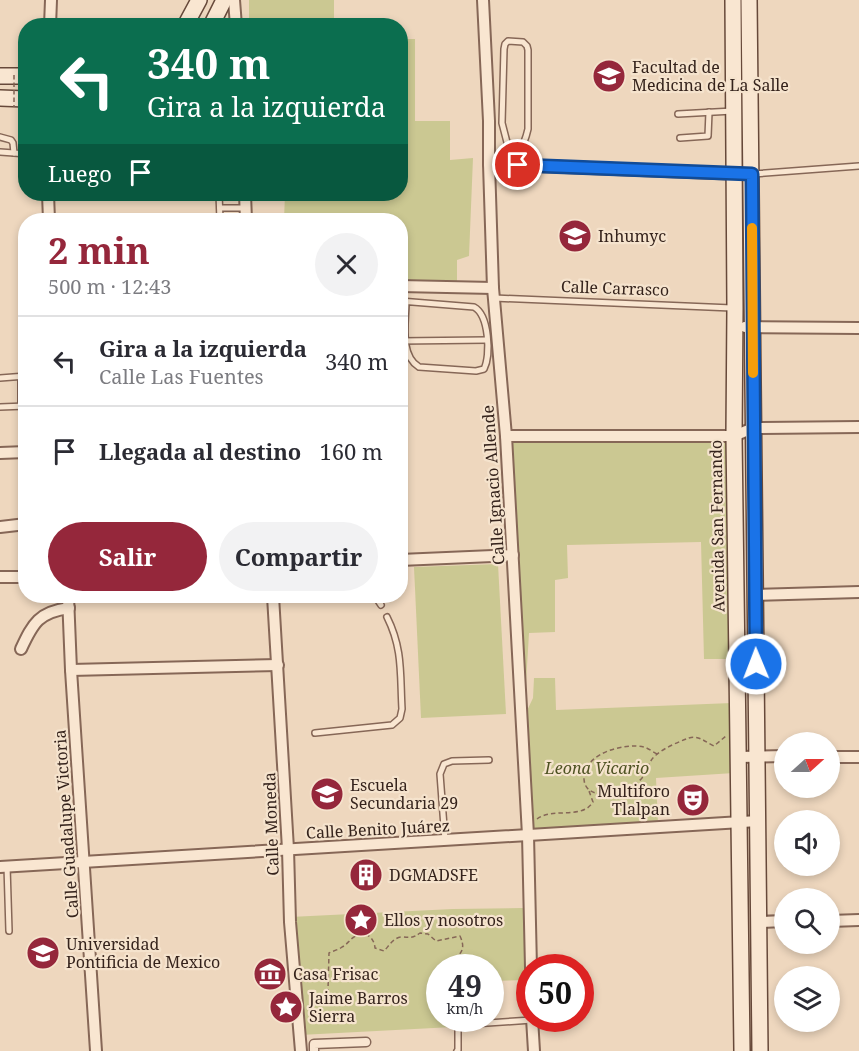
<!DOCTYPE html>
<html lang="es">
<head>
<meta charset="utf-8">
<style>
	:root { --surface:#fff; --page:#f2f2f3; --text:#2b2b33; --muted:#7c7c81; --line:#e1e1e2; --accent:#95273b }
	body { margin:0; font-family:"Noto Serif",serif; background:var(--page); color:var(--text); height:100vh; display:flex; flex-direction:column; font-size:22px; white-space:nowrap }
	* { box-sizing:border-box; margin:0 }
	p { font-size:20px; color:var(--muted) }
	.icon { flex:none; width:33px; height:33px; fill:none; stroke:currentColor; stroke-width:2; stroke-linecap:round; stroke-linejoin:round }
	.map { position:relative; flex:1; overflow:hidden }
	.details { position:absolute; left:18px; top:213px; width:390px; height:390px; display:flex; flex-direction:column; background:var(--surface); border-radius:24px; box-shadow:0 3px 9px #0003 }
	.details>* { flex:none }
	.guide { position:absolute; left:18px; top:18px; width:390px; height:183px; border-radius:24px; box-shadow:0 3px 9px #0003; background:#0b6e4f; color:#fff; overflow:hidden }
	.needle { width:39px; rotate:69deg }
	.buttons { position:absolute; left:774px; top:732px; display:grid; gap:12px }
	.buttons a { display:grid; place-items:center; width:66px; height:66px; border-radius:50%; background:var(--surface); box-shadow:0 3px 9px #0003; font-size:30px }
	.speed { position:absolute; left:426px; top:954px; display:flex; gap:12px; font-size:30px; font-weight:700; text-align:center }
	.speed>* { display:grid; place-content:center; width:78px; height:78px; border-radius:50%; background:var(--surface); box-shadow:0 3px 9px #0003; line-height:1 }
	.speed small { font-size:15px; font-weight:400 }
	.speed .limit { border:9px solid #d22; background:#fff; color:#111 }
	.pin { position:absolute; display:grid; place-items:center; width:51px; height:51px; color:#fff; margin:-26px; border:3px solid #fff; border-radius:50%; box-shadow:0 2px 6px #0007 }
	.me { position:absolute; width:66px; margin:-33px; rotate:359deg; stroke-linejoin:round; filter:drop-shadow(0 0 4px #0008) }
	.turn { display:flex; align-items:center; gap:21px; height:126px; padding:0 30px; font-size:27px }
	.turn .icon { width:78px; height:78px; stroke-width:2.5 }
	.turn b { display:block; font-size:42px; line-height:51px }
	.then { display:flex; align-items:center; height:57px; padding:0 30px; background:#0003; gap:12px; font-size:22px }
	.round { display:grid; place-items:center; flex:none; width:63px; height:63px; border-radius:32px; background:var(--page) }
	.headline { display:flex; align-items:center; justify-content:space-between; height:102px; padding:0 30px }
	h1 { font-size:36px; font-weight:700; line-height:45px; color:var(--accent) }
	.primary-button { display:flex; gap:12px; margin-top:auto; padding:12px 30px }
	.primary-button a { flex:1; height:69px; border-radius:36px; background:var(--accent); color:#fff; font-size:24px; font-weight:700; line-height:69px; text-align:center }
	.primary-button a+a { background:var(--page); color:var(--text) }
	ul { padding:0; list-style:none }
	li { display:flex; align-items:center; gap:18px; height:90px; padding:0 30px; border-top:2px solid var(--line) }
	li div { flex:1 }
	li b { display:block; font-size:22px }
	li em { font-style:normal }
	.map>svg:first-child { display:block }
	.green { fill:#cbc892 }
	.lines { fill:none; stroke-linecap:round; stroke-linejoin:round }
	.service-casing { stroke:#866757; stroke-width:8 }
	.pedestrian-casing { stroke:#866757; stroke-width:11 }
	.minor-casing { stroke:#866757; stroke-width:14 }
	.secondary-casing { stroke:#67493a; stroke-width:18 }
	.path { stroke:#866757; stroke-width:1.5; stroke-dasharray:4.5 3; stroke-linecap:butt }
	.service { stroke:#f9e6d1; stroke-width:5 }
	.pedestrian { stroke:#f9e6d1; stroke-width:8 }
	.minor { stroke:#f9e6d1; stroke-width:10 }
	.secondary { stroke:#f9e6d1; stroke-width:15 }
	.path-bridge { stroke:#866757; stroke-width:1.5; stroke-dasharray:4.5 3; stroke-linecap:butt }
	.route-casing { stroke:#114b97; stroke-width:15 }
	.route { stroke:#1a73e8; stroke-width:10 }
	.slow { stroke:#f59e0b; stroke-width:10 }
	.labels { text-anchor:middle; dominant-baseline:central; stroke-width:4.5; stroke-linejoin:round; paint-order:stroke }
	.poi-label { font-size:16px; fill:#35231c; stroke:#f5e3cd; text-anchor:start }
	.street-label { font-size:16px; fill:#35231c; stroke:#f5e3cd }
	.park-label { font-size:16px; font-style:italic; fill:#4e5222; stroke:#f5e3cd }
</style>
</head>
<body>
<div class="map">
<svg width="859" height="1051" viewBox="0 0 859 1051">
	<rect width="100%" height="100%" fill="#eed7be"/>
	<g class="green">
		<rect x="249" y="0" width="85" height="25"/>
		<polygon points="401,39 415,39 415,121 450,121 450,160 473,158 469,256 457,260 457,281 401,281 400,220 284,220 285,194 400,194"/>
		<polygon points="511,439 726,442 729,659 704,659 701,542 567,545 568,578 555,580 555,632 529,633 524,717 533,698 534,678 555,678 556,710 732,703 734,773 656,778 658,824 532,832 527,719 524,719 522,633"/>
		<polygon points="498,564 506,714 421,718 414,567"/>
		<polygon points="523,908 526,980 491,981 490,968 440,968 440,1018 485,1019 453,1021 453,1027 300,1035 290,917 453,909"/>
	</g>
	<g class="lines">
		<g class="service-casing">
			<g id="service">
				<polyline points="678,114 733,111"/>
				<polyline points="0,137 11,140 13,143 14,153 26,154"/>
				<polyline points="680,138 708,136 709,112"/>
				<polyline points="0,152 14,153"/>
				<path d="M508 165 509 150 502 123 504 49 505 44 508 41 523 42 527 46 528 50V129C525 144 519 149 518 165"/>
				<polyline points="753,174 859,166"/>
				<polyline points="219,194 220,220"/>
				<polyline points="220,208 245,208"/>
				<polyline points="494,298 732,308"/>
				<path d="M400 301 474 307C489 315 491 355 484 369L476 371 419 367C399 355 406 321 406 302"/>
				<polyline points="400,341 487,340"/>
				<polyline points="21,377 21,406"/>
				<polyline points="0,378 26,376"/>
				<polyline points="0,407 26,406"/>
				<polyline points="375,596 381,605"/>
				<path d="M315 733 392 725 400 718 402 709C400 674 403 649 387 617"/>
				<polyline points="445,840 440,774 444,764 452,761 489,760"/>
				<polyline points="7,866 9,931"/>
				<polyline points="457,1051 458,1050 458,1025 532,1020"/>
			</g>
		</g>
		<g class="pedestrian-casing">
			<polyline id="pedestrian" points="314,1051 314,1044 366,1042"/>
		</g>
		<g class="minor-casing">
			<g id="minor">
				<polyline points="234,0 236,26"/>
				<polyline points="483,0 489,121 489,164 493,288 506,436 528,835 531,968"/>
				<polyline points="50,26 51,0"/>
				<polyline points="489,164 740,174"/>
				<polyline points="48,194 49,220"/>
				<polyline points="245,194 246,220"/>
				<polyline points="400,286 493,288"/>
				<polyline points="745,327 859,328"/>
				<polyline points="506,436 734,436 753,428 859,427"/>
				<polyline points="0,453 26,452"/>
				<polyline points="0,527 26,524"/>
				<polyline points="400,560 513,555"/>
				<polyline points="0,577 26,577"/>
				<polyline points="756,595 859,592"/>
				<polyline points="68,596 71,670 96,1051"/>
				<polyline points="273,596 288,849 290,922 301,1051"/>
				<path d="M21 649C33 623 39 612 69 608"/>
				<polyline points="71,670 278,665"/>
				<polyline points="739,757 784,756"/>
				<polyline points="830,757 859,757"/>
				<polyline points="0,867 758,821"/>
				<polyline points="830,921 859,920"/>
				<polyline points="759,922 784,921"/>
				<polyline points="532,1018 534,1051"/>
			</g>
		</g>
		<g class="secondary-casing">
			<g id="secondary">
				<polyline points="733,0 735,308 734,436 742,1051"/>
				<polyline points="749,0 760,1051"/>
				<polyline points="185,26 199,0"/>
				<polyline points="211,26 224,0"/>
				<polyline points="0,76 26,76"/>
				<polyline points="0,98 26,99"/>
			</g>
		</g>
		<g class="path">
			<path d="M657 754C653 752 648 748 644 747 625 743 587 752 584 776 582 806 631 792 642 778 648 771 648 761 656 755 664 748 678 742 689 738 699 735 705 742 714 746L726 736"/>
			<path d="M537 819C553 807 582 820 593 802L589 791"/>
			<path d="M309 1005 319 1003 328 990 329 953C333 951 338 950 342 947 347 945 349 940 354 937 364 930 374 936 375 948L384 951C389 946 393 938 401 937 410 937 412 939 420 933L428 934 436 941 460 936C465 947 463 952 454 960V968"/>
		</g>
		<use href="#service" class="service"/>
		<use href="#pedestrian" class="pedestrian"/>
		<use href="#minor" class="minor"/>
		<use href="#secondary" class="secondary"/>
		<polyline class="path-bridge" points="14,75 14,107"/>
	</g>
	<g class="lines">
		<g class="route-casing">
			<polyline id="route" points="518,165 752,174 756,664"/>
		</g>
		<use href="#route" class="route"/>
		<polyline class="slow" points="752,228 753,373"/>
	</g>
	<defs>
		<g id="university-disc" transform="scale(1.725)"><circle r="9.5" fill="#95273b" stroke="#f5e3cd"/><path d="M0-5L7-2L0 1L-7-2ZM-4 1L0 2.5L4 1V4Q0 6-4 4Z" fill="#fff"/></g>
		<g id="school-disc" transform="scale(1.725)"><circle r="9.5" fill="#95273b" stroke="#f5e3cd"/><path d="M0-5L7-2L0 1L-7-2ZM-4 1L0 2.5L4 1V4Q0 6-4 4Z" fill="#fff"/></g>
		<g id="theatre-disc" transform="scale(1.725)"><circle r="9.5" fill="#95273b" stroke="#f5e3cd"/><path d="M-5-5.5Q0-4 5-5.5V0Q5 5 0 6Q-5 5-5 0ZM-3.3-2.5H-1v1.5H-3.3ZM1-2.5H3.3v1.5H1ZM-2.8 1Q0 5.5 2.8 1Z" fill="#fff"/></g>
		<g id="building-disc" transform="scale(1.725)"><circle r="9.5" fill="#95273b" stroke="#f5e3cd"/><path d="M-4-6H4V6H1V3H-1V6H-4ZM-2.5-4.3h1.7v1.8h-1.7ZM.8-4.3h1.7v1.8H.8ZM-2.5-1h1.7V.8h-1.7ZM.8-1h1.7V.8H.8Z" fill="#fff"/></g>
		<g id="sight-disc" transform="scale(1.725)"><circle r="9.5" fill="#95273b" stroke="#f5e3cd"/><path d="M0-6L1.8-2.2L6-1.7L2.9 1.2L3.7 5.4L0 3.3L-3.7 5.4L-2.9 1.2L-6-1.7L-1.8-2.2Z" fill="#fff"/></g>
		<g id="museum-disc" transform="scale(1.725)"><circle r="9.5" fill="#95273b" stroke="#f5e3cd"/><path d="M0-6L6-3V-2H-6V-3ZM-5-1h2V3h-2ZM-1-1h2V3h-2ZM3-1h2V3H3ZM-6 4H6V6H-6Z" fill="#fff"/></g>
	</defs>
	<g fill-rule="evenodd">
		<use href="#university-disc" x="609" y="76"/>
		<use href="#school-disc" x="575" y="236"/>
		<use href="#school-disc" x="327" y="794"/>
		<use href="#theatre-disc" x="693" y="800"/>
		<use href="#building-disc" x="366" y="875"/>
		<use href="#sight-disc" x="361" y="920"/>
		<use href="#university-disc" x="43" y="953"/>
		<use href="#museum-disc" x="270" y="974"/>
		<use href="#sight-disc" x="286" y="1007"/>
	</g>
	<g class="labels">
		<g class="poi-label">
			<text x="632" y="67">Facultad de<tspan x="632" dy="18">Medicina de La Salle</tspan></text>
			<text x="598" y="236">Inhumyc</text>
			<text x="350" y="785">Escuela<tspan x="350" dy="18">Secundaria 29</tspan></text>
			<text x="670" y="791" text-anchor="end">Multiforo<tspan x="670" dy="18">Tlalpan</tspan></text>
			<text x="389" y="875">DGMADSFE</text>
			<text x="384" y="920">Ellos y nosotros</text>
			<text x="66" y="944">Universidad<tspan x="66" dy="18">Pontificia de Mexico</tspan></text>
			<text x="293" y="974">Casa Frisac</text>
			<text x="309" y="998">Jaime Barros<tspan x="309" dy="18">Sierra</tspan></text>
		</g>
		<g class="street-label">
			<text transform="translate(615 288) rotate(2)">Calle Carrasco</text>
			<text transform="translate(493 485) rotate(-94)">Calle Ignacio Allende</text>
			<text transform="translate(717 526) rotate(-91)">Avenida San Fernando</text>
			<text transform="translate(66 824) rotate(-94)">Calle Guadalupe Victoria</text>
			<text transform="translate(271 824) rotate(-92)">Calle Moneda</text>
			<text transform="translate(378 829) rotate(-3)">Calle Benito Juárez</text>
		</g>
		<g class="park-label">
			<text x="597" y="768">Leona Vicario</text>
		</g>
	</g>
</svg>
<div class="buttons">
<a><svg class="needle" viewBox="-14 -14 28 28"><path d="M0-13l5 13h-10z" fill="#e53935"/><path d="M0 13l5-13h-10z" fill="#7c7c81"/></svg></a>
<a><svg class="icon" aria-label="sound" viewBox="0 0 24 24"><path d="M4 9h4l5-4v14l-5-4H4zM17 9q2 3 0 6"/></svg></a>
<a><svg class="icon" aria-label="search" viewBox="0 0 24 24"><circle cx="10" cy="10" r="6"/><path d="M15 15l6 6"/></svg></a>
<a><svg class="icon" aria-label="layers" viewBox="0 0 24 24"><path d="M12 4l9 5-9 5-9-5zM3 14l9 5 9-5"/></svg></a>
</div>
<div class="speed"><div>49<small>km/h</small></div><div class="limit">50</div></div>
<div class="pin" style="left:518px;top:165px;background:#d93025"><svg class="icon" aria-label="arrive" viewBox="0 0 24 24"><path d="M6 21V4h12l-3 4 3 4H6"/></svg></div>
<svg class="me" style="left:756px;top:664px" viewBox="-20 -20 40 40"><circle r="17" fill="#1a73e8" stroke="#fff" stroke-width="3"/><path d="M0-11L8 9 0 5-8 9z" fill="#fff"/></svg>
<div class="guide">
<div class="turn"><svg class="icon" aria-label="left" viewBox="0 0 24 24"><path d="M17 20v-9H6M10 6l-5 5 5 5"/></svg><div><b>340 m</b>Gira a la izquierda</div></div>
<div class="then">Luego<svg class="icon" aria-label="arrive" viewBox="0 0 24 24"><path d="M6 21V4h12l-3 4 3 4H6"/></svg></div>
</div>
<section class="details">
<div class="headline"><div><h1>2 min</h1><p>500 m · 12:43</p></div><a class="round"><svg class="icon" aria-label="close" viewBox="0 0 24 24"><path d="M6 6l12 12M18 6L6 18"/></svg></a></div>
<ul>
<li><svg class="icon" aria-label="left" viewBox="0 0 24 24"><path d="M17 20v-9H6M10 6l-5 5 5 5"/></svg><div><b>Gira a la izquierda</b><p>Calle Las Fuentes</p></div><em>340 m</em></li>
<li><svg class="icon" aria-label="arrive" viewBox="0 0 24 24"><path d="M6 21V4h12l-3 4 3 4H6"/></svg><div><b>Llegada al destino</b></div><em>160 m</em></li>
</ul>
<div class="primary-button"><a>Salir</a><a>Compartir</a></div>
</section>
</div>
</body>
</html>
